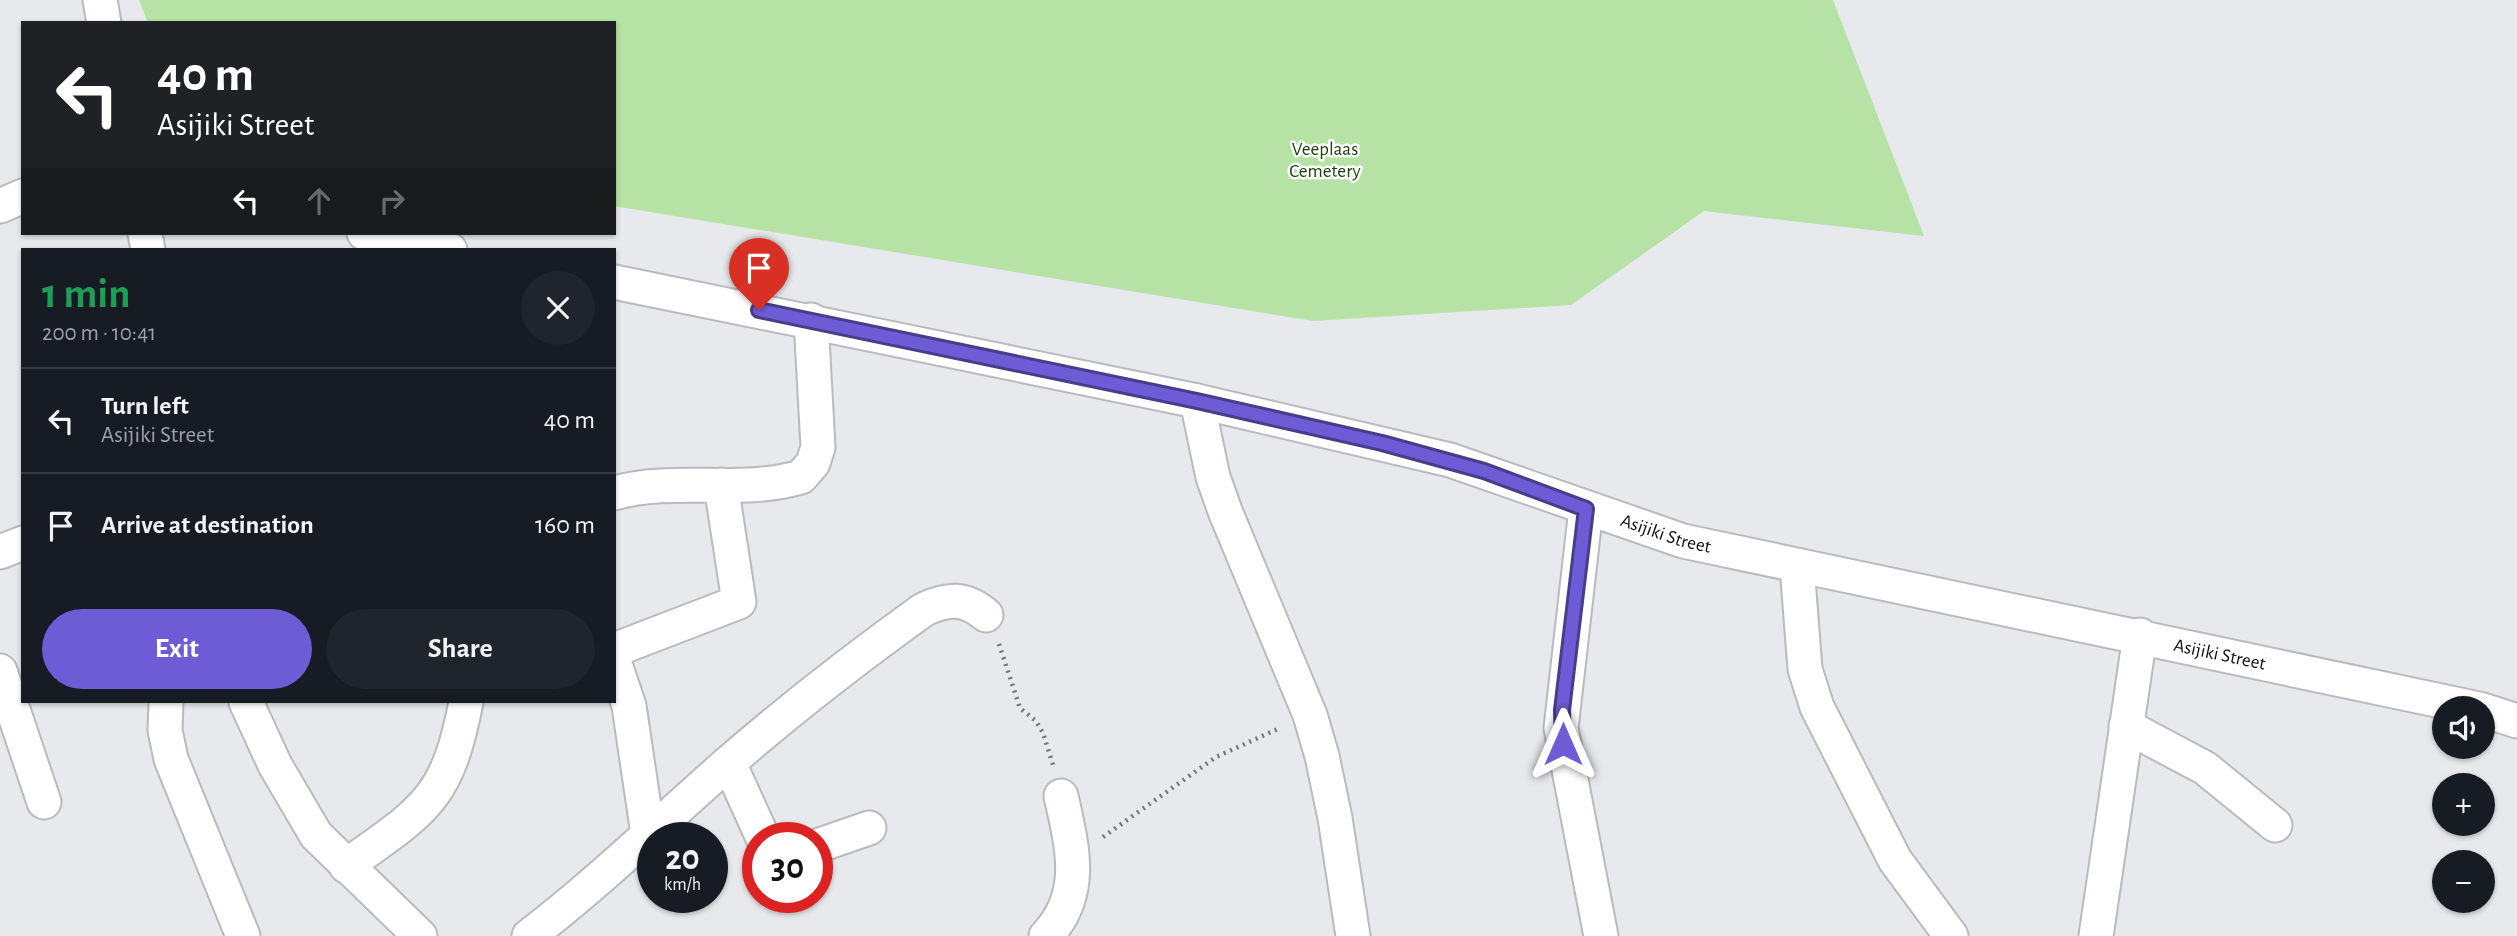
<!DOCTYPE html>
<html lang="en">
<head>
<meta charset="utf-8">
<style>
	:root { --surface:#171b24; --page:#20242c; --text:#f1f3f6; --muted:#9ea1a6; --line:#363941; --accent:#6e5cd6 }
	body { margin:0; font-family:"Alegreya Sans",sans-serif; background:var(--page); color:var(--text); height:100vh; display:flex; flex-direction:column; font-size:26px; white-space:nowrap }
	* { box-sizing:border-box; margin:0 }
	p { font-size:23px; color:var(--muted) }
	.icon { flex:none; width:38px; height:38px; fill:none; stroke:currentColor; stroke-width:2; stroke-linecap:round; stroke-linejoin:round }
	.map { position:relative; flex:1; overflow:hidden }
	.drawer { position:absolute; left:21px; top:248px; width:595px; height:455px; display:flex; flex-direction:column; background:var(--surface); border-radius:0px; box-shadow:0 2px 5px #0004 }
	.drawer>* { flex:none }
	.top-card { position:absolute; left:21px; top:21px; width:595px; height:214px; border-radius:0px; box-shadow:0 2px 5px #0004; background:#202124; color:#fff; overflow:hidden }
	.fabs { position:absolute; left:2432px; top:696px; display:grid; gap:14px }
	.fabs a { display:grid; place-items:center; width:63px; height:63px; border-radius:50%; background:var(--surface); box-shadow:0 2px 5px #0004; font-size:35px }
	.speed { position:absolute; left:637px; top:822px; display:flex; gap:14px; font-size:35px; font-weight:700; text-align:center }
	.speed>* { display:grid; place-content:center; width:91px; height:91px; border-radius:50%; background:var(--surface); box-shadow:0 2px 5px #0004; line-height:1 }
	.speed small { font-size:18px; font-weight:400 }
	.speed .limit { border:10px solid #d22; background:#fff; color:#111 }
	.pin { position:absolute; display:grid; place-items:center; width:60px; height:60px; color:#fff; margin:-72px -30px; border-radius:50% 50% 50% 0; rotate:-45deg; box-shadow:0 0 7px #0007 }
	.pin .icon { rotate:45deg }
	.me { position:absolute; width:77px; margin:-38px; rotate:0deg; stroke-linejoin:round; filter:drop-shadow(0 0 5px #0008) }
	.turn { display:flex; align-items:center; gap:24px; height:147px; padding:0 21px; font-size:32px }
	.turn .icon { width:91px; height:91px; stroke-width:2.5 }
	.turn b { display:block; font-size:49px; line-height:60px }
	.lanes { display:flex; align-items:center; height:66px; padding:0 21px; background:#0003; justify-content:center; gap:35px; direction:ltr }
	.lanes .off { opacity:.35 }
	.round { display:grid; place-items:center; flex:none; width:74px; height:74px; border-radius:37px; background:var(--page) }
	.overview { display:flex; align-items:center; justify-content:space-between; height:119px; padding:0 21px }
	h1 { font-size:42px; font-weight:600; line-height:52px; color:#1e9e55 }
	.primary-button { display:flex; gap:14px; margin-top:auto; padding:14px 21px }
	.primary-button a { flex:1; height:80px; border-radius:42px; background:var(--accent); color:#fff; font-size:28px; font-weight:600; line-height:80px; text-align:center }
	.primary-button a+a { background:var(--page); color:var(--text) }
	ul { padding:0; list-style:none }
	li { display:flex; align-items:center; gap:21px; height:105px; padding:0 21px; border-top:2px solid var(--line) }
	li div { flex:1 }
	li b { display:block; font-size:26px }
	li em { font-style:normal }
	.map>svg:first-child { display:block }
	.green { fill:#b6e2a6 }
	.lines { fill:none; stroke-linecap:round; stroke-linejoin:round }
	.minor-casing { stroke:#b9babe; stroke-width:37 }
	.path { stroke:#737476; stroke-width:4.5; stroke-dasharray:2 5; stroke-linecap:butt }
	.minor { stroke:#fff; stroke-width:33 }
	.route-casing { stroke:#483c8b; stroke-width:18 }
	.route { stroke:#6e5cd6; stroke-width:12 }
	.labels { text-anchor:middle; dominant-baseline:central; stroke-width:5; stroke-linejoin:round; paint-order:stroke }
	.park-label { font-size:19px; fill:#1b4008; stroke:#fff }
	.street-label { font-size:19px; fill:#0d0e0f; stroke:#fff }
</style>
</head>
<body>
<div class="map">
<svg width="2517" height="936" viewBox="0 0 2517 936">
	<rect width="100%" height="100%" fill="#e7e9ec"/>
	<polygon class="green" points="139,0 1833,0 1924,236 1704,211 1571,305 1313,321 614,206 614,23 148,23"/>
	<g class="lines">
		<g class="minor-casing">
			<g id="minor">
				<polyline points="100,0 104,23"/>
				<polyline points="0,206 23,196"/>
				<polyline points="145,233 148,250"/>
				<polyline points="364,233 450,250"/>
				<path id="s1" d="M614 282 1197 401 1450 460 1683 541 2479 709"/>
				<polyline points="1197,401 1213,477 1225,511 1310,715 1322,756 1335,818 1353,936"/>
				<path d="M614 493C676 476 740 495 801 477L813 463 818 447 811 320"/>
				<polyline points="1586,509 1561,728 1601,936"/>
				<polyline points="0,552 23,543"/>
				<polyline points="1797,566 1805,669 1817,707 1895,860 1951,936"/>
				<polyline points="614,650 739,602 721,485"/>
				<polyline points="614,661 629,706 648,834"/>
				<polyline points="0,671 44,802"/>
				<polyline points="166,702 165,730 171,759 243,936"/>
				<polyline points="246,702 275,765 316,835 420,936"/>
				<polyline points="2483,710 2517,721"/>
				<polyline points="2126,726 2205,768 2275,825"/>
				<polyline points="729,763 763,838"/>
				<polyline points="817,846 869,828"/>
				<path d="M346 866C424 810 447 801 466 702"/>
				<path d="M529 936C598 883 660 823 726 765 789 710 855 659 923 610 947 598 965 597 986 615"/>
				<path d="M1046 936C1086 894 1072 846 1061 796"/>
				<polyline points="2096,936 2140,635"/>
			</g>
		</g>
		<g class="path">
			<polyline points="999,644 1020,708 1036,721 1043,733 1053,765"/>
			<polyline points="1103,837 1216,757 1280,728"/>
		</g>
		<use href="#minor" class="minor"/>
	</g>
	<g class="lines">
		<g class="route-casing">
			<polyline id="route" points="759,310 1197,401 1382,443 1484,471 1586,509 1562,710 1563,744"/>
		</g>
		<use href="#route" class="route"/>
	</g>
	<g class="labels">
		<g class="park-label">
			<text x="1325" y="149">Veeplaas<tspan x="1325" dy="22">Cemetery</tspan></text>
		</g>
		<g class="street-label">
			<text stroke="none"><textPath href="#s1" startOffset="1083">Asijiki Street</textPath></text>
			<text stroke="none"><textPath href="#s1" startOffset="1650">Asijiki Street</textPath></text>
		</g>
	</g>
</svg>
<div class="fabs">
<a><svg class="icon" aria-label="sound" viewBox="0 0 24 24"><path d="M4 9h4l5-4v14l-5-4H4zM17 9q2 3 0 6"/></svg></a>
<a>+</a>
<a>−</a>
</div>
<div class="speed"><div>20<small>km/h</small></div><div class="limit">30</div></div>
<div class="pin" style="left:759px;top:310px;background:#d93025"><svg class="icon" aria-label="arrive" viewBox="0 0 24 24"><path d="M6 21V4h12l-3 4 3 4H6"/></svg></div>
<svg class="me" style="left:1563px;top:744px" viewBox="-20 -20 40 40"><path d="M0-17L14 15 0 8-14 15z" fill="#6e5cd6" stroke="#fff" stroke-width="4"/></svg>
<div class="top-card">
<div class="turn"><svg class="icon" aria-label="left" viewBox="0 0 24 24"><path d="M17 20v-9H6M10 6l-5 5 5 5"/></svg><div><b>40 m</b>Asijiki Street</div></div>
<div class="lanes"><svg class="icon" aria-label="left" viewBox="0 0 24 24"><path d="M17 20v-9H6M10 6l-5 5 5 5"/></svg><svg class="icon off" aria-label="ahead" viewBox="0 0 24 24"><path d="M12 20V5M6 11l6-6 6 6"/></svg><svg class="icon off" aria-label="right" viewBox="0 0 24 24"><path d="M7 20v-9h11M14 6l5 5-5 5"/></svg></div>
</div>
<section class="drawer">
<div class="overview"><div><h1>1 min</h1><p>200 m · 10:41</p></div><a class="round"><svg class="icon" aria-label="close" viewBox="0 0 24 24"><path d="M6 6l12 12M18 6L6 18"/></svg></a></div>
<ul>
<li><svg class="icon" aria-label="left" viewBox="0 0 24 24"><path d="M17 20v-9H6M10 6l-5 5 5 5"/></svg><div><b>Turn left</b><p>Asijiki Street</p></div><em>40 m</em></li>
<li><svg class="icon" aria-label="arrive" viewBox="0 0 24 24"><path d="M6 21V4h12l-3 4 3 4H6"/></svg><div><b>Arrive at destination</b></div><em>160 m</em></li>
</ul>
<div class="primary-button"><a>Exit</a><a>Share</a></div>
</section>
</div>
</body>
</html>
